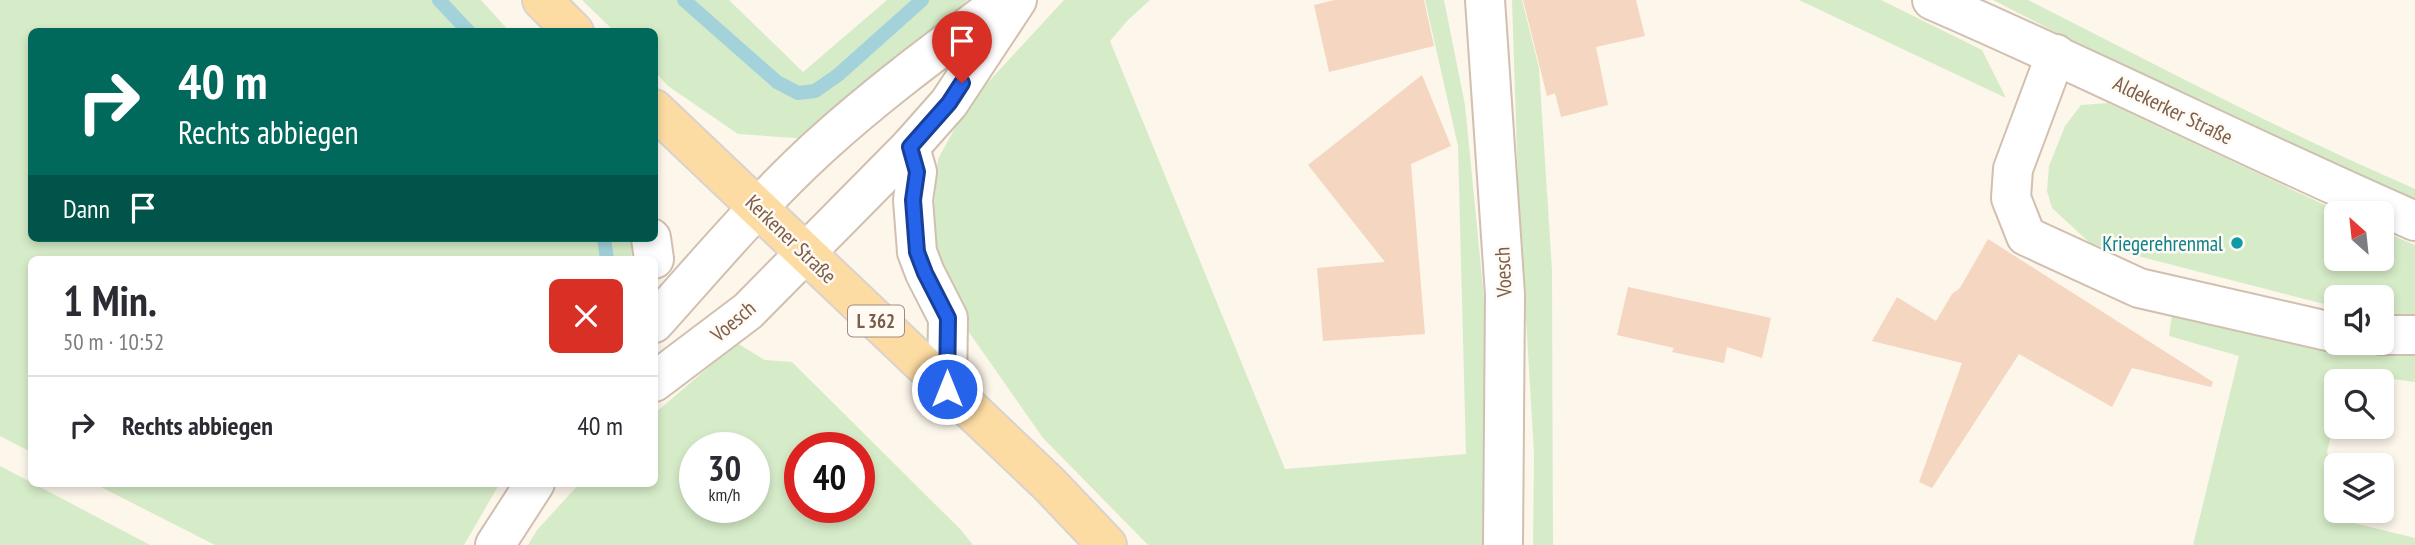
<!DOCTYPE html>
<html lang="de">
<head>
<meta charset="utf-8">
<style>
	:root { --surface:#fff; --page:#f2f2f3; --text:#2b2b33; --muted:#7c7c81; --line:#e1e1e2 }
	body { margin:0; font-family:"PT Sans Narrow",sans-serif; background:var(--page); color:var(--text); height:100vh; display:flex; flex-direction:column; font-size:26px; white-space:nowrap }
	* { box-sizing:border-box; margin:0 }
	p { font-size:23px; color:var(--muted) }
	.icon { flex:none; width:38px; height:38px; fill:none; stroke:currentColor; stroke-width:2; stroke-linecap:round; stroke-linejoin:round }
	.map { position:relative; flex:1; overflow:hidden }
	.drawer { position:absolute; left:28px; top:256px; width:630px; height:231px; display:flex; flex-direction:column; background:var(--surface); border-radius:10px; box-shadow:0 4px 10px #0003 }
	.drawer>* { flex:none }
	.guide { position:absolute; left:28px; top:28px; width:630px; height:214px; border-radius:10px; box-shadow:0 4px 10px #0003; background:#00695c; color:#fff; overflow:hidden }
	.needle { width:46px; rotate:333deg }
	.controls { position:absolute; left:2324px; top:201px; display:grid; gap:14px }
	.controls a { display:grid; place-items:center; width:70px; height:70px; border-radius:10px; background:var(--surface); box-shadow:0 4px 10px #0003; font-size:35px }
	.speed { position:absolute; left:679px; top:432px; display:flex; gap:14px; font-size:35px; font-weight:700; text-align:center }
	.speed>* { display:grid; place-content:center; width:91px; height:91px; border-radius:50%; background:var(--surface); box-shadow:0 4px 10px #0003; line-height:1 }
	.speed small { font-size:18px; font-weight:400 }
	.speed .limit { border:10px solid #d22; background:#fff; color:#111 }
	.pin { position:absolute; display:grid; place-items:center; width:60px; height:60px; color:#fff; margin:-72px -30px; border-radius:50% 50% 50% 0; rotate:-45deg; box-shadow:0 0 7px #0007 }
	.pin .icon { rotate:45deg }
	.me { position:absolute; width:77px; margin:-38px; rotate:0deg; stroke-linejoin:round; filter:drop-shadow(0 0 5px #0008) }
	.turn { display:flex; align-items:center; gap:24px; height:147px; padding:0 35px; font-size:32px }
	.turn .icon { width:91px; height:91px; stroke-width:2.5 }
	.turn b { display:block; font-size:49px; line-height:60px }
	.then { display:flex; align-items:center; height:66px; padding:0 35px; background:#0003; gap:14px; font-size:26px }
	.round { display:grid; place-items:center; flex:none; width:74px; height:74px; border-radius:10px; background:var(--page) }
	.head { display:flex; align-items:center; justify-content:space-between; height:119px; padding:0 35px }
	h1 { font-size:42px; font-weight:700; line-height:52px }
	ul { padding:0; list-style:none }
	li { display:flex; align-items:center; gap:21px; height:98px; padding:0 35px; border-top:2px solid var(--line) }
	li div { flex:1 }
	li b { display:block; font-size:26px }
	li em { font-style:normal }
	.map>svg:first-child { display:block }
	.green { fill:#d6ecc8; fill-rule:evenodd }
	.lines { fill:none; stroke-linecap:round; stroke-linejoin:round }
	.stream { stroke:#a3d2db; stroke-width:14 }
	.building { fill:#f4d6c1 }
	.minor-casing { stroke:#d1bfaf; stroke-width:42 }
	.major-casing { stroke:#dad2cd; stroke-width:42 }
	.minor { stroke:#fff; stroke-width:38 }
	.major { stroke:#fddca3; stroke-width:38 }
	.route-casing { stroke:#184099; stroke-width:18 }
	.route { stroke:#2563eb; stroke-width:12 }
	.culture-dot { fill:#0f9aa8; stroke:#fffaf2; stroke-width:2.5 }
	.labels { text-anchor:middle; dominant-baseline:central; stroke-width:5; stroke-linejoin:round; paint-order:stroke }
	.shield { fill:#fffaf2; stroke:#a28c7e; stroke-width:2 }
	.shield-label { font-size:19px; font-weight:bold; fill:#7a5d4c }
	.street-label { font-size:21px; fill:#7a5d4c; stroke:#fffaf2 }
	.culture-label { font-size:21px; fill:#0d838f; stroke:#fffaf2; text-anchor:end }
</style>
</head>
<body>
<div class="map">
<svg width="2415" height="545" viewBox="0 0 2415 545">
	<rect width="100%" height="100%" fill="#fdf6eb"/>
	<g class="green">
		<polygon points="0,0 481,0 509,31 32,32 32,238 631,238 632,259 32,259 31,452 0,436"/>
		<polygon points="582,0 729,0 803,72 887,0 968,0 855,105 808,139 738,134 668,86 655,72 654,32 614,31"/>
		<polygon points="1064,0 1150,0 1128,20 1110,41 1285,469 1466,454 1458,146 1425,0 1444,0 1465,105 1485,308 1483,545 1148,545 1043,438 947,301 931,245 938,159 968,104"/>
		<polygon points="1512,0 1522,0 1539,68 1552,270 1553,545 1533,545 1534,454 1518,184"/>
		<polygon points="1799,0 1881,0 1982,50 2006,98"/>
		<path d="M1993 0H2028C2156 65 2283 132 2415 189V206L2335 176Z"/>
		<polygon points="2108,103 2342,213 2336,214 2336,259 2382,259 2382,231 2415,245 2415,322 2382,319 2382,298 2336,298 2336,307 2091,244 2052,208 2047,191 2049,166 2065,126 2081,105"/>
		<polygon points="2173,308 2348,343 2415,352 2415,382 2347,373 2344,381 2336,382 2336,414 2327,452 2336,476 2336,511 2350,511 2354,523 2415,538 2415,545 2193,545 2239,356 2169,336"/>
		<path d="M737 343 765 360 792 362 961 530 973 545H528L537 530 580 483H654L655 413ZM695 448H754V508H695ZM800 448H859V508H800Z"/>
		<polygon points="0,466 150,545 0,545"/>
		<polygon points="93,483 500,483 464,545 215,545"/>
	</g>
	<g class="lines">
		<g class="stream">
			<polyline points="439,0 469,32"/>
			<polyline points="684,0 777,82 798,93 815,91 838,75 922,0"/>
			<polyline points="604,238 607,259"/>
		</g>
	</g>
	<g class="building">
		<polygon points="1335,0 1424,0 1434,46 1329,72 1314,5"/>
		<polygon points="1523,0 1636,0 1645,36 1596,47 1608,105 1561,117 1555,93 1547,96"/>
		<polygon points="1422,75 1451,146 1411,164 1425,334 1323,341 1317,268 1385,262 1308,165"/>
		<polygon points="1988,239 2213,382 2211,387 2132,368 2112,407 2019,354 1932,488 1919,482 1962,363 1872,341 1897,297 1936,321 1952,294 1960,288"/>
		<polygon points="1628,287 1771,318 1762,358 1727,347 1724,363 1672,352 1674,348 1617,335"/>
	</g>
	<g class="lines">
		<g class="minor-casing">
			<g id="minor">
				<polyline points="1485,0 1505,295 1503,545"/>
				<path d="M1932 0C2094 70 2252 150 2415 221"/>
				<polyline points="2056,54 2013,169 2011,198 2026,236 2139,288 2336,333"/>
				<polyline points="910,147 917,172 913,200 917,252 925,273 948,318 947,389"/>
				<polyline points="651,238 654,259"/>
				<path d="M654 323C708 263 760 201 819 147 877 94 941 47 1004 0"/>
				<polyline points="2382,335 2415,335"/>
				<polyline points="654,382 748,311 910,147 949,103 1017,0"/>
				<polyline points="495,545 535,483"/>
			</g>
		</g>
		<g class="major-casing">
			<g id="major">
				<polyline points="542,0 574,32"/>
				<polyline points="654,109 1049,484 1107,545"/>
			</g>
		</g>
		<use href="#minor" class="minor"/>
		<use href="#major" class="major"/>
	</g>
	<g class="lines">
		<g class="route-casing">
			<polyline id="route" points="947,389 948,318 925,273 917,252 913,200 917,172 910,147 949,103 962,83"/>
		</g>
		<use href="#route" class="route"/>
	</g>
	<circle class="culture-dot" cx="2237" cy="243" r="7"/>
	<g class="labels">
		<rect class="shield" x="848" y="305.5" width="56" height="31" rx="5"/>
		<g class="shield-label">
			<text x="876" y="321">L 362</text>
		</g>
		<g class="street-label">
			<text transform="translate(2173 110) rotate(26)">Aldekerker Straße</text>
			<text transform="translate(791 239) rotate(44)">Kerkener Straße</text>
			<text transform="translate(1503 272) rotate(-93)">Voesch</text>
			<text transform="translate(733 321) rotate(-40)">Voesch</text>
		</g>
		<g class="culture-label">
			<text x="2223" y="243">Kriegerehrenmal</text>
		</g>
	</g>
</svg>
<div class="controls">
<a><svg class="needle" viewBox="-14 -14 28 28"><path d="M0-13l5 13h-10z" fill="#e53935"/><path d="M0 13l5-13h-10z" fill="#7c7c81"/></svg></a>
<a><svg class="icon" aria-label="sound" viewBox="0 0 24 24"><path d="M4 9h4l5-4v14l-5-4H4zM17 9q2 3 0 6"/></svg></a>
<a><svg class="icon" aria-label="search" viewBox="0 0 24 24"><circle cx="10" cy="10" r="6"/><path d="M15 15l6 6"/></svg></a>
<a><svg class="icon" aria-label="layers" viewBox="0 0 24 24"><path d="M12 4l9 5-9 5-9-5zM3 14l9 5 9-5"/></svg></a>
</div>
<div class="speed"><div>30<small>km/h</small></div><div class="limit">40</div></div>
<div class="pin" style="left:962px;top:83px;background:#d93025"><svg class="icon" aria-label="arrive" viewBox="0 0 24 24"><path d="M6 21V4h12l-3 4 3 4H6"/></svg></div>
<svg class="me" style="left:947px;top:389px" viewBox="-20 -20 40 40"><circle r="17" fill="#2563eb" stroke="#fff" stroke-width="3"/><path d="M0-11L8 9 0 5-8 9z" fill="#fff"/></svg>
<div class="guide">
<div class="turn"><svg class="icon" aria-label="right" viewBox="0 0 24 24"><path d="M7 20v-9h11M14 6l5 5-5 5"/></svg><div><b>40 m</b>Rechts abbiegen</div></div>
<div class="then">Dann<svg class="icon" aria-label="arrive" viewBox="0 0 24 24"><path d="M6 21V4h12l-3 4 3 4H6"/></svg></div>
</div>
<section class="drawer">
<div class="head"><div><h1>1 Min.</h1><p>50 m · 10:52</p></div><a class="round" style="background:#d93025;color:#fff"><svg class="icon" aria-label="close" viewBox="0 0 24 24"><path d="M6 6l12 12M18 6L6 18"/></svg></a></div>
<ul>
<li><svg class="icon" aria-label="right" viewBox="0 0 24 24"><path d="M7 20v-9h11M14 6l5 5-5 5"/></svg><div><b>Rechts abbiegen</b></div><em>40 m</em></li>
</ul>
</section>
</div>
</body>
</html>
